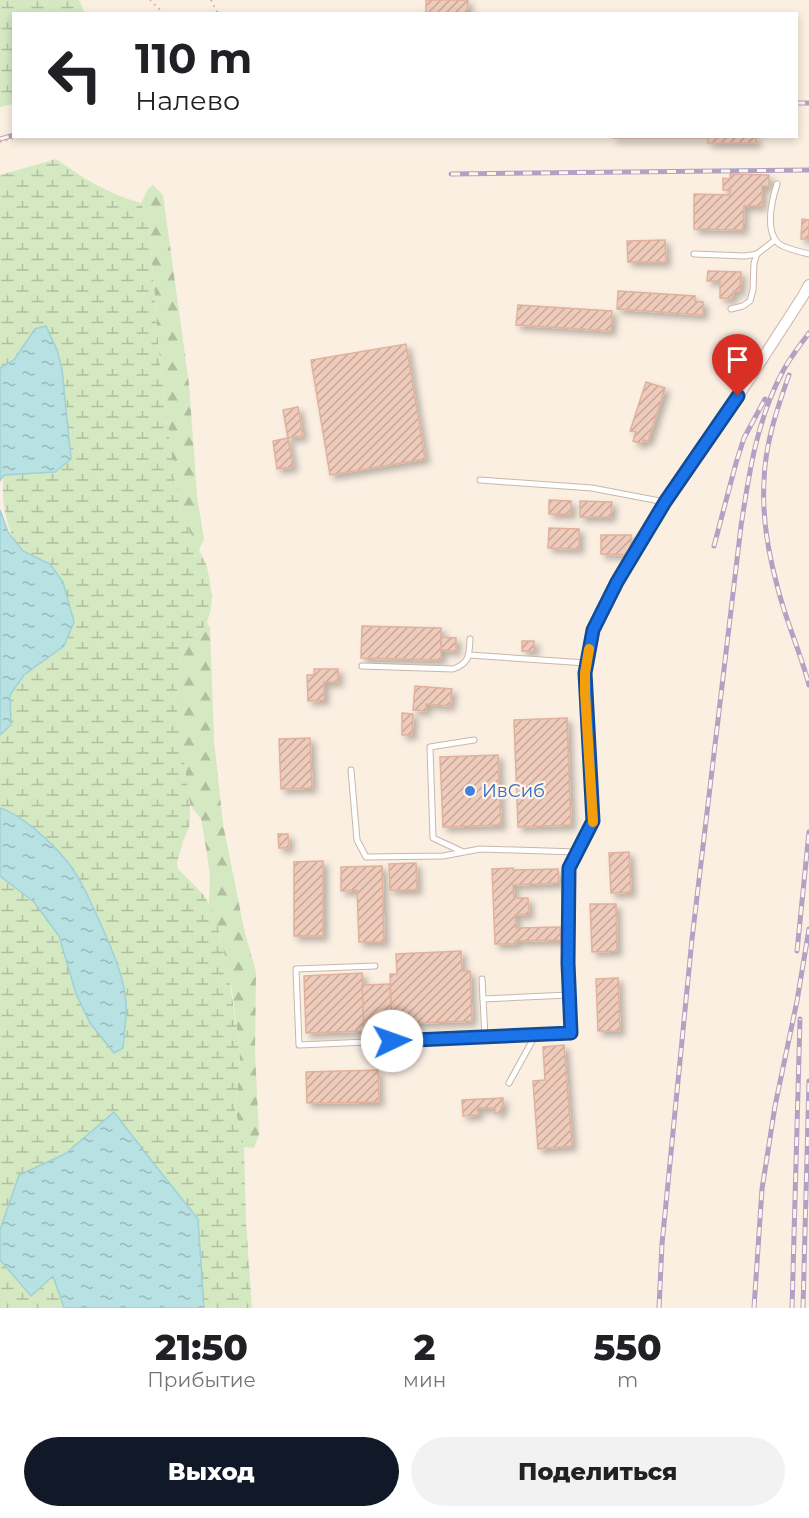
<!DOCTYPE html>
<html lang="ru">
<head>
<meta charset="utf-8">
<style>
	:root { --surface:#fff; --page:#f2f2f2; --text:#202124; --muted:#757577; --accent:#111827 }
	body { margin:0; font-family:Montserrat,sans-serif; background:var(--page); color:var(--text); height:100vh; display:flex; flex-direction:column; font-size:22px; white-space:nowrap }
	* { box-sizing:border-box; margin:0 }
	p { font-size:20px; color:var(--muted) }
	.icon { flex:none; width:33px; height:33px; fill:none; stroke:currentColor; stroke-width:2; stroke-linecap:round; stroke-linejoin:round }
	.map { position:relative; height:1308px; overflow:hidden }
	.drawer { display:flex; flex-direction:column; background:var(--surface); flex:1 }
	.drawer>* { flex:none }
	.banner { position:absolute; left:12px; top:12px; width:786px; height:126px; border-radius:0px; box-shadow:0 3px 9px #0003; background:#fff; color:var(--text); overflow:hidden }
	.pin { position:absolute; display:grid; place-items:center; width:51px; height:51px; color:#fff; margin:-62px -26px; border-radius:50% 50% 50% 0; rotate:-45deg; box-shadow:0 0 6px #0007 }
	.pin .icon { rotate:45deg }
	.me { position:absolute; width:66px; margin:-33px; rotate:87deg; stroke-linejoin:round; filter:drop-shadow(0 0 4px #0008) }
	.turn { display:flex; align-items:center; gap:21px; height:126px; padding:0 24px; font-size:27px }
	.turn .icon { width:78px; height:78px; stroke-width:2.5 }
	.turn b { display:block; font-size:42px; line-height:51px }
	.eta { display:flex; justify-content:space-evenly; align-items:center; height:102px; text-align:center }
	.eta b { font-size:36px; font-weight:800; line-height:42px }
	.action { display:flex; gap:12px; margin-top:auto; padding:12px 24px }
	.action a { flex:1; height:69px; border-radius:36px; background:var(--accent); color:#fff; font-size:24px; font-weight:800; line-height:69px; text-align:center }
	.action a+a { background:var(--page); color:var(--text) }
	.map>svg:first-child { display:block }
	.forest { fill:url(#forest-firs) }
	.wetland { fill:url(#wetland-marsh) }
	.water { fill:url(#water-ripples); stroke:#9fd1d5; stroke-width:1.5 }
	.building { fill:url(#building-hatch); stroke:#e1b19c; stroke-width:1.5; filter:url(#shadow) }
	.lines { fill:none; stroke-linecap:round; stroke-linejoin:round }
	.service-casing { stroke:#cbb6aa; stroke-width:7 }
	.minor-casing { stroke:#cbb6aa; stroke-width:12 }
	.path { stroke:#d4af9f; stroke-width:2; stroke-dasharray:1.5 4.5; stroke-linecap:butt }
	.service { stroke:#fff; stroke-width:5 }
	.minor { stroke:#fff; stroke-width:10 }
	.rail-casing { stroke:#b1a2c3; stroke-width:5 }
	.rail { stroke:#fef4e8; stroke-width:3; stroke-dasharray:9; stroke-linecap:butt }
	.route-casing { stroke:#114b97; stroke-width:15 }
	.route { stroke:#1a73e8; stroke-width:10 }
	.slow { stroke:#f59e0b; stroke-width:10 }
	.shop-dot { fill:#3f7fe0; stroke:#fef4e8; stroke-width:2 }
	.labels { text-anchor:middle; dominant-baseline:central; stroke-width:4.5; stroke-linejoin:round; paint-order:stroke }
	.shop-label { font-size:18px; fill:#366cbe; stroke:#fef4e8; text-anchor:start }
</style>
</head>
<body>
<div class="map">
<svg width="809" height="1308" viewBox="0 0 809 1308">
	<defs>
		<pattern id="forest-firs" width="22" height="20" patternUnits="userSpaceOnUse" patternTransform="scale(1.5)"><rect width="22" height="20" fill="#d4e8c2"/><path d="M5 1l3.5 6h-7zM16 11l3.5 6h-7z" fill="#b0bfa0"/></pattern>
		<pattern id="wetland-marsh" width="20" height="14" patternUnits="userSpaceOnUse" patternTransform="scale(1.5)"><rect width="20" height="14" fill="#d4e8c2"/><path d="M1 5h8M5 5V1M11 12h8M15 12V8" fill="none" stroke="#b0bfa0"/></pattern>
		<pattern id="water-ripples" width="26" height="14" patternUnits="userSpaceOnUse" patternTransform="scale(1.5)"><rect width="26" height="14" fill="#b8e1e3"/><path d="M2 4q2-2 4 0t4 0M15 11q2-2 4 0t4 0" fill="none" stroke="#9ab9ba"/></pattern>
		<pattern id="building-hatch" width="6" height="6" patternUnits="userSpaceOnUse" patternTransform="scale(1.5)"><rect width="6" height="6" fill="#efcbbb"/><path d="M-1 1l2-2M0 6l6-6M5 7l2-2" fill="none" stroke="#c6a89a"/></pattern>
		<filter id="shadow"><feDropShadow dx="4.5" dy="4.5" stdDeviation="3" flood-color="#0004"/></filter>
	</defs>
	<rect width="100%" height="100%" fill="#fbefe2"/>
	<g class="forest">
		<polygon points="153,185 163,195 189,384 197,496 204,539 199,550 182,516 175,482 160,363 149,225 141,203 148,189"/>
		<polygon points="207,622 210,628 214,740 223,824 244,929 256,972 255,1053 259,1135 254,1148 244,1147 243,1139 235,1110 240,1068 239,1044 232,991 220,935 209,904 210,877 206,848 201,819 190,805 177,709 177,689 181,656 187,642 201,631"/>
	</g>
	<g class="wetland">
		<polygon points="0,0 79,0 85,13 14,14 13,104 0,107"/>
		<path d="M56 159C83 178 110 195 141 203L149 225 160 363 175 482 182 516 206 564 209 576 212 597 211 609 207 622 201 631 187 642 181 656 177 689V709L190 805V825L183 841 177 863 178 869 204 895 209 904 216 920 227 964 239 1044 240 1068 235 1110 243 1139 244 1147 246 1222 252 1308H204L203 1300 151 1160 114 1112 65 1154 19 1175 0 1230V876L34 902 59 936 76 994 90 1023 118 966C110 945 102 923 92 902 73 866 39 822 0 808V735L11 725 10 695 24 676 64 646 50 564C42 560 32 557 24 551 6 539 0 493 4 475L55 472 71 459 62 369 35 329 14 360 0 368V175Z"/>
		<polygon points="0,1260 31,1296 53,1275 64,1308 0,1308"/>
	</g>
	<g class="water">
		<polygon points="46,326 57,350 62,369 71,459 55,472 4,475 0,481 0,368 14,360 35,329"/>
		<polygon points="0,510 8,532 23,551 50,564 63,582 74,622 64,646 24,675 10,695 11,725 0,735"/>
		<path d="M0 808C26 817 61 850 76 874 88 894 97 915 106 936 115 957 124 979 126 1002 127 1017 124 1033 123 1048L114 1053 90 1023 76 994 59 936 34 902 0 876Z"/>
		<polygon points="114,1112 151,1160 198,1219 204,1308 64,1308 53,1276 31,1296 0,1260 0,1230 19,1175 65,1154"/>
	</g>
	<g class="building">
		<polygon points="426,0 468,0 467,14 426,14"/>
		<rect x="613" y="136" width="95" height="2"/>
		<rect x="708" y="136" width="48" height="7"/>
		<polygon points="730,174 769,175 769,186 762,186 762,206 744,206 743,230 694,229 694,194 730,195 730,190 723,190 723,178 730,179"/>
		<polygon points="802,219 809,220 809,239 801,239"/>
		<polygon points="665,240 666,262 628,262 627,241"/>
		<polygon points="708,271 741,272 740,291 733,291 732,299 720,298 720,281 707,281"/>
		<polygon points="618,291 695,296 695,301 703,302 703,315 617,309"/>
		<polygon points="518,305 612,311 611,331 516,325"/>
		<polygon points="406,344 425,459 330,475 311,360"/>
		<polygon points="646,382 665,388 648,441 643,440 642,444 633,441 636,432 630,431"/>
		<polygon points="298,407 303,436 288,438 283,410"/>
		<polygon points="288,438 293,467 277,469 273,441"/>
		<polygon points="549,500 571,501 571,514 549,514"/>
		<polygon points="580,501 612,502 611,517 580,517"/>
		<polygon points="549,528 579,529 579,549 548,548"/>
		<polygon points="601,535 631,535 631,555 601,554"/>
		<polygon points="362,626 441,628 441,660 361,658"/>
		<polygon points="441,637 456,638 456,651 441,650"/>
		<rect x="522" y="641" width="12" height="10"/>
		<polygon points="314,669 338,669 338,682 324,682 324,700 308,701 307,675 314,675"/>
		<polygon points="415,686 452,689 450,706 426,704 426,711 413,710"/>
		<polygon points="402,713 413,714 412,735 402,735"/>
		<polygon points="567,718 571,825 518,827 514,720"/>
		<polygon points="310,738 312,788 281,789 279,739"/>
		<polygon points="498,755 501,825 443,827 440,757"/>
		<polygon points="278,834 288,834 289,848 279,848"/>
		<polygon points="629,852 631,892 611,893 609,853"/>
		<polygon points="323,861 323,936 294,936 294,862"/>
		<polygon points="416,863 417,890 390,890 389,864"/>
		<polygon points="382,866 384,942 359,942 357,890 341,891 341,867"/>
		<polygon points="513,868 513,870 558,869 559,883 513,885 514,898 528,898 529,914 515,915 516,928 560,927 561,940 515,941 516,944 495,944 492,869"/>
		<polygon points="590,904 616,904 617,951 592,952"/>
		<polygon points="461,951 462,971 470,971 472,1021 392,1024 390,974 397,974 396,954"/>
		<polygon points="362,973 364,1031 306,1033 304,976"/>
		<polygon points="618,978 620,1031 598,1031 596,979"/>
		<polygon points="390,984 392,1024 364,1025 362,985"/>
		<polygon points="564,1045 572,1146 538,1149 533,1081 545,1080 543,1047"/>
		<polygon points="378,1070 379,1102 307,1103 306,1072"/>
		<polygon points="503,1098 503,1107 501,1107 501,1113 495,1113 495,1108 477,1108 478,1115 463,1116 462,1100"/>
	</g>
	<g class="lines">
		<g class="service-casing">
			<g id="service">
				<path d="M777 184C772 200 765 228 777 242 782 248 801 252 809 254"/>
				<polyline points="694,254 745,256 757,254 775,240"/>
				<polyline points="731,309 743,306 750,301 753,290 754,263 757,254"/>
				<polyline points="480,480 592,488 665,502"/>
				<polyline points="469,655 586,663"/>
				<path d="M362 666 453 669C470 663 469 655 470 639"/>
				<polyline points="351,770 357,840 366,857 443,856 480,849 577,852"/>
				<polyline points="461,851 433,838 430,747 474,740"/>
				<polyline points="375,966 296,969 299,1045 571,1033 569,995"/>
				<polyline points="482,979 485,1037"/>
				<polyline points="483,999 569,995 568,963"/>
				<polyline points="509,1083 536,1034"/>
			</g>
		</g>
		<g class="minor-casing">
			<polyline id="minor" points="568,963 569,868 593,821 585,673 593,630 617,582 665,502 715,432 803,296 809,285"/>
		</g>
		<g class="path">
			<polyline points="150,0 164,14"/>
			<polyline points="211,0 218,14"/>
			<polyline points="0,142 22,136"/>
		</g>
		<use href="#service" class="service"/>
		<use href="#minor" class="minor"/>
		<g class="rail-casing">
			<g id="rail">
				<polyline points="796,103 809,103"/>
				<polyline points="0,139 14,135"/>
				<polyline points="451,174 809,170"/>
				<path d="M789 375C777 409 765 444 764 481 762 516 768 552 777 585 785 619 800 651 809 685"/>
				<polyline points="714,546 736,463 744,438 765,399"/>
				<polyline points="797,951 809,832"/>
				<path d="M659 1308 662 1244 692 939 741 526C749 473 757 419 783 371 790 358 800 345 809 333"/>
				<polyline points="754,1308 762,1189 775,1106 797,1001 809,929"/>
				<polyline points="792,1308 800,1019"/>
				<polyline points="803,1308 809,1081"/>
			</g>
		</g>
		<use href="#rail" class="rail"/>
	</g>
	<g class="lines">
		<g class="route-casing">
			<polyline id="route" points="392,1041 571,1033 568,963 569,868 593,821 585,673 593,630 617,582 665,502 738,396"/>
		</g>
		<use href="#route" class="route"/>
		<polyline class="slow" points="589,649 585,673 585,693 593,822"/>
	</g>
	<circle class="shop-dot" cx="470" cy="791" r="6"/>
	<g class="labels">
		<g class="shop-label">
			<text x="482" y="791">ИвСиб</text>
		</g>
	</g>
</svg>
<div class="pin" style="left:738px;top:396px;background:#d93025"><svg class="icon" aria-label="arrive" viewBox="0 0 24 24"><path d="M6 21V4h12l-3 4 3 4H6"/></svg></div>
<svg class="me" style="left:392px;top:1041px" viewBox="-20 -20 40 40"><circle r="19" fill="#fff"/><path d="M0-13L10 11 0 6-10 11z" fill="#1a73e8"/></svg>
<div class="banner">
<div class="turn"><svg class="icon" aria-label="left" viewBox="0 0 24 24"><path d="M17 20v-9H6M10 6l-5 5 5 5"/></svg><div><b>110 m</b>Налево</div></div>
</div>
</div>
<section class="drawer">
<div class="eta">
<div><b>21:50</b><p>Прибытие</p></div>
<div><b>2</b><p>мин</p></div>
<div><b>550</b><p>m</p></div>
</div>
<div class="action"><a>Выход</a><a>Поделиться</a></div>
</section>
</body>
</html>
